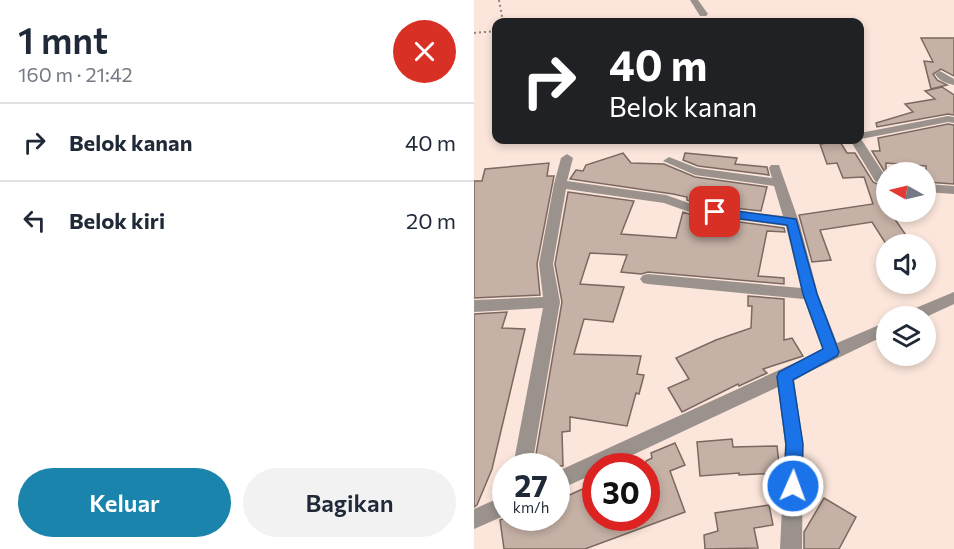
<!DOCTYPE html>
<html lang="id">
<head>
<meta charset="utf-8">
<style>
	:root { --surface:#fff; --page:#f2f2f3; --text:#1f2937; --muted:#747a83; --line:#e0e1e3; --accent:#1a84ad }
	body { margin:0; font-family:Commissioner,sans-serif; background:var(--page); color:var(--text); height:100vh; display:flex; flex-direction:column; font-size:22px; white-space:nowrap }
	* { box-sizing:border-box; margin:0 }
	p { font-size:20px; color:var(--muted) }
	.icon { flex:none; width:33px; height:33px; fill:none; stroke:currentColor; stroke-width:2; stroke-linecap:round; stroke-linejoin:round }
	.map { position:relative; flex:1; overflow:hidden }
	.drawer { display:flex; flex-direction:column; background:var(--surface); width:474px }
	.drawer>* { flex:none }
	.hud { position:absolute; left:18px; top:18px; width:372px; height:126px; border-radius:12px; box-shadow:0 3px 9px #0003; background:#202124; color:#fff; overflow:hidden }
	.needle { width:39px; rotate:278deg }
	.buttons { position:absolute; left:402px; top:162px; display:grid; gap:12px }
	.buttons a { display:grid; place-items:center; width:60px; height:60px; border-radius:50%; background:var(--surface); box-shadow:0 3px 9px #0003; font-size:30px }
	.speed { position:absolute; left:18px; top:453px; display:flex; gap:12px; font-size:30px; font-weight:700; text-align:center }
	.speed>* { display:grid; place-content:center; width:78px; height:78px; border-radius:50%; background:var(--surface); box-shadow:0 3px 9px #0003; line-height:1 }
	.speed small { font-size:15px; font-weight:400 }
	.speed .limit { border:9px solid #d22; background:#fff; color:#111 }
	.pin { position:absolute; display:grid; place-items:center; width:51px; height:51px; color:#fff; margin:-26px; border-radius:12px; box-shadow:0 3px 9px #0006 }
	.me { position:absolute; width:66px; margin:-33px; rotate:2deg; stroke-linejoin:round; filter:drop-shadow(0 0 4px #0008) }
	.turn { display:flex; align-items:center; gap:21px; height:126px; padding:0 18px; font-size:27px }
	.turn .icon { width:78px; height:78px; stroke-width:2.5 }
	.turn b { display:block; font-size:42px; line-height:51px }
	.round { display:grid; place-items:center; flex:none; width:63px; height:63px; border-radius:32px; background:var(--page) }
	.overview { display:flex; align-items:center; justify-content:space-between; height:102px; padding:0 18px }
	h1 { font-size:36px; font-weight:600; line-height:45px }
	.primary-button { display:flex; gap:12px; margin-top:auto; padding:12px 18px }
	.primary-button a { flex:1; height:69px; border-radius:36px; background:var(--accent); color:#fff; font-size:24px; font-weight:600; line-height:69px; text-align:center }
	.primary-button a+a { background:var(--page); color:var(--text) }
	ul { padding:0; list-style:none }
	li { display:flex; align-items:center; gap:18px; height:78px; padding:0 18px; border-top:2px solid var(--line) }
	li div { flex:1 }
	li b { display:block; font-size:22px }
	li em { font-style:normal }
	main { display:flex; flex:1; min-height:0 }
	.map>svg:first-child { display:block }
	.building { fill:#c6b1a6; stroke:#7b685e; stroke-width:1.5 }
	.lines { fill:none; stroke-linecap:round; stroke-linejoin:round }
	.path { stroke:#92837b; stroke-width:2; stroke-dasharray:2 3; stroke-linecap:butt }
	.minor { fill:#9b928d; fill-rule:evenodd }
	.route { fill:#1a73e8; stroke:#114b97; stroke-width:1.5 }
</style>
</head>
<body>
<main>
<section class="drawer">
<div class="overview"><div><h1>1 mnt</h1><p>160 m · 21:42</p></div><a class="round" style="background:#d93025;color:#fff"><svg class="icon" aria-label="close" viewBox="0 0 24 24"><path d="M6 6l12 12M18 6L6 18"/></svg></a></div>
<ul>
<li><svg class="icon" aria-label="right" viewBox="0 0 24 24"><path d="M7 20v-9h11M14 6l5 5-5 5"/></svg><div><b>Belok kanan</b></div><em>40 m</em></li>
<li><svg class="icon" aria-label="left" viewBox="0 0 24 24"><path d="M17 20v-9H6M10 6l-5 5 5 5"/></svg><div><b>Belok kiri</b></div><em>20 m</em></li>
</ul>
<div class="primary-button"><a>Keluar</a><a>Bagikan</a></div>
</section>
<div class="map">
<svg width="480" height="549" viewBox="0 0 480 549">
	<rect width="100%" height="100%" fill="#fce6db"/>
	<g class="building">
		<polygon points="447,38 480,38 480,76 467,69 459,74 463,80 473,85 457,89 450,61 459,62"/>
		<polygon points="468,87 480,95 480,115 474,114 403,127 402,123 439,112 431,104 461,99 451,91"/>
		<polygon points="474,124 480,125 480,184 452,182 452,166 412,163 412,174 398,151 406,151 404,138"/>
		<polygon points="353,140 365,140 373,153 381,153 399,182 412,188 412,212 416,212 438,244 412,244 398,222 346,230 357,260 338,262 325,215 399,204 390,177 369,178 363,163 353,164 346,144 355,143"/>
		<polygon points="149,153 157,163 190,164 221,177 293,187 287,211 224,204 213,200 213,197 199,194 96,179 102,170 109,171 112,165"/>
		<polygon points="211,153 263,158 261,164 293,167 295,175 224,166 209,160"/>
		<polygon points="75,163 73,176 80,176 63,264 66,295 0,298 0,181 8,181 11,169"/>
		<polygon points="94,192 160,201 147,234 202,238 209,212 221,216 310,228 311,232 293,231 284,276 310,278 310,284 174,272 167,274 147,272 153,255 116,253 106,284 150,287 139,322 110,319 100,354 167,356 163,374 170,375 165,394 162,393 153,426 96,417 96,431 88,432 89,466 60,466 88,302 81,264"/>
		<polygon points="274,296 310,299 310,340 318,338 329,356 289,369 293,373 265,386 264,384 208,412 194,388 215,379 202,358 242,340 277,328 278,306 274,306"/>
		<polygon points="33,312 28,328 51,329 18,469 3,505 0,507 0,314"/>
		<polygon points="258,439 259,447 303,446 306,473 265,475 265,473 226,476 223,442"/>
		<polygon points="201,443 211,465 196,471 211,512 111,549 30,549 26,520 32,518 82,518 82,501 122,483 122,518 172,518 172,461 178,458 177,453"/>
		<polygon points="350,498 382,517 365,549 330,549 330,532"/>
		<polygon points="295,505 299,525 280,528 284,548 231,549 230,535 244,531 241,513"/>
	</g>
	<g class="lines">
		<g class="path">
			<polyline points="25,0 29,22"/>
			<polyline points="0,33 22,31"/>
		</g>
		<g class="minor">
			<polygon points="216,0 224,0 234,14 232,16 226,16"/>
			<path d="M466 71 480 79V85C471 83 466 81 461 74Z"/>
			<polygon points="474,116 480,117 480,123 474,122 387,139 412,177 412,186 401,181 376,140 386,140 386,133"/>
			<polygon points="93,154 99,158 93,181 192,195 223,206 309,216 300,186 221,175 189,161 195,157 223,168 298,178 295,168 297,165 305,165 325,222 344,294 363,343 412,322 412,335 320,379 329,444 328,549 306,549 311,444 304,387 135,466 122,466 122,473 82,491 82,472 349,350 330,299 174,284 169,283 166,279 169,275 174,274 327,288 312,226 221,214 190,203 92,189 79,264 86,302 58,466 39,466 69,308 0,312 0,300 69,297 65,264 80,184 87,158"/>
			<polygon points="452,184 480,186 480,194 452,192"/>
			<polygon points="480,292 480,304 452,317 430,316 432,312"/>
			<polygon points="32,495 32,515 0,529 0,509"/>
		</g>
	</g>
	<polygon class="route" points="241,208 322,219 343,294 365,352 363,356 319,380 329,444 328,486 325,492 319,495 313,492 310,486 312,444 303,377 305,372 349,349 329,294 313,225 236,215 235,212"/>
</svg>
<div class="buttons">
<a><svg class="needle" viewBox="-14 -14 28 28"><path d="M0-13l5 13h-10z" fill="#e53935"/><path d="M0 13l5-13h-10z" fill="#747a83"/></svg></a>
<a><svg class="icon" aria-label="sound" viewBox="0 0 24 24"><path d="M4 9h4l5-4v14l-5-4H4zM17 9q2 3 0 6"/></svg></a>
<a><svg class="icon" aria-label="layers" viewBox="0 0 24 24"><path d="M12 4l9 5-9 5-9-5zM3 14l9 5 9-5"/></svg></a>
</div>
<div class="speed"><div>27<small>km/h</small></div><div class="limit">30</div></div>
<div class="pin" style="left:241px;top:212px;background:#d93025"><svg class="icon" aria-label="arrive" viewBox="0 0 24 24"><path d="M6 21V4h12l-3 4 3 4H6"/></svg></div>
<svg class="me" style="left:319px;top:486px" viewBox="-20 -20 40 40"><circle r="17" fill="#1a73e8" stroke="#fff" stroke-width="3"/><path d="M0-11L8 9 0 5-8 9z" fill="#fff"/></svg>
<div class="hud">
<div class="turn"><svg class="icon" aria-label="right" viewBox="0 0 24 24"><path d="M7 20v-9h11M14 6l5 5-5 5"/></svg><div><b>40 m</b>Belok kanan</div></div>
</div>
</div>
</main>
</body>
</html>
